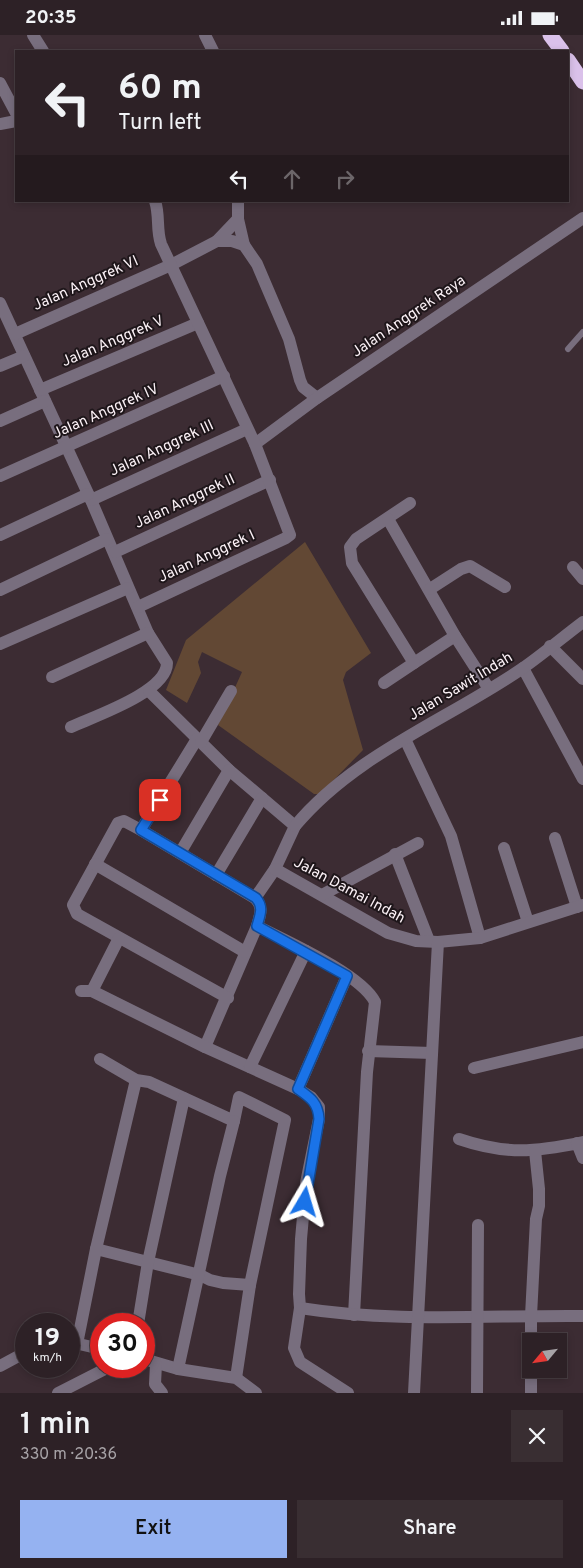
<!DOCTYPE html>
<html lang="en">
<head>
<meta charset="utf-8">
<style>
	:root { --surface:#2d2126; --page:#392e32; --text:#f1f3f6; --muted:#a7a3a7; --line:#483e43; --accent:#95b2f1 }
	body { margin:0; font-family:Overpass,sans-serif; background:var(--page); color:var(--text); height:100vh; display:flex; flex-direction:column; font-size:19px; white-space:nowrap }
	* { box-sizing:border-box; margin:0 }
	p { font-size:16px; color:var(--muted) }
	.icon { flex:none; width:28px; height:28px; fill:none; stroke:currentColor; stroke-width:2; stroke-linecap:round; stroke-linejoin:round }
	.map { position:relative; height:1358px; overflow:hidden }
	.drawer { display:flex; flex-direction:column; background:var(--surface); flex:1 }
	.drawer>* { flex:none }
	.top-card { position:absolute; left:15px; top:15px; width:554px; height:152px; border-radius:0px; box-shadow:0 2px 8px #0003,0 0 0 1px var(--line); background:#2d2126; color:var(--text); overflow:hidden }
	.needle { width:32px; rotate:241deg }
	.controls { position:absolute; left:522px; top:1298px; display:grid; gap:10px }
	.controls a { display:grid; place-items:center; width:45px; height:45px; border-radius:0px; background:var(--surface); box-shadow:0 2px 8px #0003,0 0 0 1px var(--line); font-size:25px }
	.speed { position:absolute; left:15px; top:1278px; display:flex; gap:10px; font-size:25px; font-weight:700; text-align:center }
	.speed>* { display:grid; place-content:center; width:65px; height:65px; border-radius:50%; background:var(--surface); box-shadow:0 2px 8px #0003,0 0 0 1px var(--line); line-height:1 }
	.speed small { font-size:12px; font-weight:400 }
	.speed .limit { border:8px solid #d22; background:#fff; color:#111 }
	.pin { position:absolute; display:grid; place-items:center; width:42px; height:42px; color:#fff; margin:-21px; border-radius:10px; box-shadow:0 2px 8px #0006 }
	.me { position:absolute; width:55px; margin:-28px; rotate:7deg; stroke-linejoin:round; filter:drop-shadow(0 0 4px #0008) }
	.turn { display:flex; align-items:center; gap:18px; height:105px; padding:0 20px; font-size:22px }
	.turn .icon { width:65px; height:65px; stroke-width:2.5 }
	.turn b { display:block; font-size:35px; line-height:42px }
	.lanes { display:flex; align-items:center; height:48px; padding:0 20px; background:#0003; justify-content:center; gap:25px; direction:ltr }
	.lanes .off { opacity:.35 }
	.round { display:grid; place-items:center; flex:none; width:52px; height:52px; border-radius:0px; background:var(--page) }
	.summary { display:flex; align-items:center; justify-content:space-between; height:85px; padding:0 20px }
	h1 { font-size:30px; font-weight:600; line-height:38px }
	.primary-button { display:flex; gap:10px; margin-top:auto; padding:10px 20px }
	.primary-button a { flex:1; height:58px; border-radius:0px; background:var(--accent); color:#111; font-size:20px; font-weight:600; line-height:58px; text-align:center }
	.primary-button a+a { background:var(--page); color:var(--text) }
	.status { display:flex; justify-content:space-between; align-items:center; height:35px; padding:0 25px; background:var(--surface); direction:ltr }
	.status svg { height:14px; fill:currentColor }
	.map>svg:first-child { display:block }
	.green { fill:#624834 }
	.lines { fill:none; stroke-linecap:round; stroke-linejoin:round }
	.lane { stroke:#786e7e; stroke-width:6 }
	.street { stroke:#786e7e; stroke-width:12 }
	.highway { stroke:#dac1ea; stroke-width:15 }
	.route-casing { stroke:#114b97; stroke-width:12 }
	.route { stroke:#1a73e8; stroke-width:9 }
	.labels { text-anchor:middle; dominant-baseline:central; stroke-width:4; stroke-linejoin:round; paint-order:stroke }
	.street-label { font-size:15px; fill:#fbf1f6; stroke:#1e161a }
</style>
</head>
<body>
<div class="status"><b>20:35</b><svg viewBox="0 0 49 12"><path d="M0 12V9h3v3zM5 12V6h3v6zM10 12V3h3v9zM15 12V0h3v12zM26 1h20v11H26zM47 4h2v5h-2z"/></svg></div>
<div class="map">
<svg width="583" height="1358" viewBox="0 0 583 1358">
	<rect width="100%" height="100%" fill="#3c2c33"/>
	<polygon class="green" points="305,507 371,618 346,637 343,645 363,715 320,759 314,759 218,690 242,637 202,617 198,627 201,638 187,668 166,655 186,605"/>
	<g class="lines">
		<polyline class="lane" points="568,314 583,297"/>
		<g class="street">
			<polyline points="33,0 43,16"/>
			<polyline points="205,0 213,16"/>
			<polyline points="0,48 16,78"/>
			<polyline points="0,89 16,86"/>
			<polyline points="238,166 238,184 244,210"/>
			<polyline points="217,206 238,184"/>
			<path d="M0 268 91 465 148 598 167 628C167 657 95 681 71 692"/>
			<polyline points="15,299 171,230 217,206 232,206 244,210 257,229 289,304 300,345 303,352 317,363"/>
			<polyline points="0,331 24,321"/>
			<polyline points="40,355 198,288"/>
			<polyline points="0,386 45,366"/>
			<polyline points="255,409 317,363 583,183"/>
			<polyline points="0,441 224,341"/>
			<polyline points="91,465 247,394"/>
			<polyline points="410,468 356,504 350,512 352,528 414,628 455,601"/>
			<polyline points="388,484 455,601 489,654"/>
			<polyline points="0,500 88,459"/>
			<polyline points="115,517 270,445"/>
			<polyline points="573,532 583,544"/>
			<polyline points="430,554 461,534 470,531 505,552"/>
			<polyline points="0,555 107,504"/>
			<path d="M138 572 286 503 290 500 255 409 161 209C156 194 160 181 155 166"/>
			<polyline points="0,609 128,553"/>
			<polyline points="550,611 583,644"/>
			<polyline points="523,633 583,744"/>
			<polyline points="52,642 148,598"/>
			<polyline points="384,648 414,628"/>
			<path d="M149 656 229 735 295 791 275 834 255 863C264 872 260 880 257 891L205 1012"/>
			<polyline points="197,704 141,795 124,786 118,788 73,870 77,879 228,963"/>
			<polyline points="405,704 451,801 480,903"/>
			<polyline points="201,707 231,656"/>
			<path d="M295 791C355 719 447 685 523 633 543 619 563 602 583 587"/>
			<polyline points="141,795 255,863"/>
			<polyline points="555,803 577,872"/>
			<polyline points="504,813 528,887"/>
			<polyline points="180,818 229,735"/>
			<polyline points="395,819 429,906"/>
			<polyline points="95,829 245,917"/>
			<polyline points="275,834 388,898 416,906 438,907 480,903 583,870"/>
			<polyline points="216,840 262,763"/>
			<polyline points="322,860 418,808"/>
			<path d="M257 891C286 906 361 939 375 967L367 1037 354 1280"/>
			<polyline points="81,956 92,956 205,1012 298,1054 311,1062 319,1072 319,1084 306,1148 301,1204 299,1259 300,1273 294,1313 300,1327 348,1358"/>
			<polyline points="92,956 119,903"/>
			<polyline points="368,1016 432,1018"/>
			<polyline points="100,1024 136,1045 149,1047 234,1086 239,1062 285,1085 250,1250 236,1343"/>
			<polyline points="250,1032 306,916"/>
			<polyline points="474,1033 583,1007"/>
			<polyline points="298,1054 347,941"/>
			<path d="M459 1104C506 1120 535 1117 583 1107"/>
			<polyline points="577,1108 583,1123"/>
			<polyline points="96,1214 200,1240 210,1245 223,1248 250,1250"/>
			<path d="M300 1273C394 1288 488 1280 583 1281"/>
			<polyline points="138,1289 148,1227 184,1063"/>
			<polyline points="70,1307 101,1314"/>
			<polyline points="77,1309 96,1214 136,1045"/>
			<polyline points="144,1324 178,1334 236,1343 256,1358"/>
			<polyline points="156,1329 155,1349 162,1358"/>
			<polyline points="0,1331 26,1317"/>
			<polyline points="178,1334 220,1141 234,1086"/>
			<polyline points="58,1358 111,1331"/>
			<polyline points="414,1358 438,907"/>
			<polyline points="477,1358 478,1190"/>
			<polyline points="531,1358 531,1281 536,1184 539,1171 539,1154 535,1116"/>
		</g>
		<g class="highway">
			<polyline points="550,0 562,16"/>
			<polyline points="568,25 583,47"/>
		</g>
	</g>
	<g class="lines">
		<g class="route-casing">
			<path id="route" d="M160 765 141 795 256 863C264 872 260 880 257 891L347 941 298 1054C311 1063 318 1068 319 1084L305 1167"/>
		</g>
		<use href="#route" class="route"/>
	</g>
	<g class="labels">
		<g class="street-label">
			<text transform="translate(86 249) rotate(-24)">Jalan Anggrek VI</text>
			<text transform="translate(409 282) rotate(-34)">Jalan Anggrek Raya</text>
			<text transform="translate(113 307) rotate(-23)">Jalan Anggrek V</text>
			<text transform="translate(106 377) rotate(-24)">Jalan Anggrek IV</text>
			<text transform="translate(162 414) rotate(-25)">Jalan Anggrek III</text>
			<text transform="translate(185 467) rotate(-25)">Jalan Anggrek II</text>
			<text transform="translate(207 522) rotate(-25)">Jalan Anggrek I</text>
			<text transform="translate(461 652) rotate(-31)">Jalan Sawit Indah</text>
			<text transform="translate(349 856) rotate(28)">Jalan Damai Indah</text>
		</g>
	</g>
</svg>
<div class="controls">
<a><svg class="needle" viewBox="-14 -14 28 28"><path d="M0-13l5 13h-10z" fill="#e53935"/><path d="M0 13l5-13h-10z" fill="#a7a3a7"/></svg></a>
</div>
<div class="speed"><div>19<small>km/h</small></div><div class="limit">30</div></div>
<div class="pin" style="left:160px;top:765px;background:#d93025"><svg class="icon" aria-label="arrive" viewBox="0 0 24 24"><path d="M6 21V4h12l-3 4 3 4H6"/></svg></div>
<svg class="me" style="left:305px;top:1167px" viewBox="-20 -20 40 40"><path d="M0-17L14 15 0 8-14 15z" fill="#1a73e8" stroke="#fff" stroke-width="4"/></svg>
<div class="top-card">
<div class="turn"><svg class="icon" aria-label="left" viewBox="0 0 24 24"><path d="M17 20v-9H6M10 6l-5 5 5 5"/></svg><div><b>60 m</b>Turn left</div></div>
<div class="lanes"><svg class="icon" aria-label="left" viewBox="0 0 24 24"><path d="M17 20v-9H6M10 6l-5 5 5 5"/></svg><svg class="icon off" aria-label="ahead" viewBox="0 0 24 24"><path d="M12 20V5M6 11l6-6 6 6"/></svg><svg class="icon off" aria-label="right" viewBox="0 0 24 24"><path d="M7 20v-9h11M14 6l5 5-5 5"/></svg></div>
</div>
</div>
<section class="drawer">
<div class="summary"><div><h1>1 min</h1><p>330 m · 20:36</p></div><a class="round"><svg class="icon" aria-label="close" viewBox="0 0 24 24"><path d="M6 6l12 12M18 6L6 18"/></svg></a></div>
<div class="primary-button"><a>Exit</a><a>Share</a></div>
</section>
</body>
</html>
